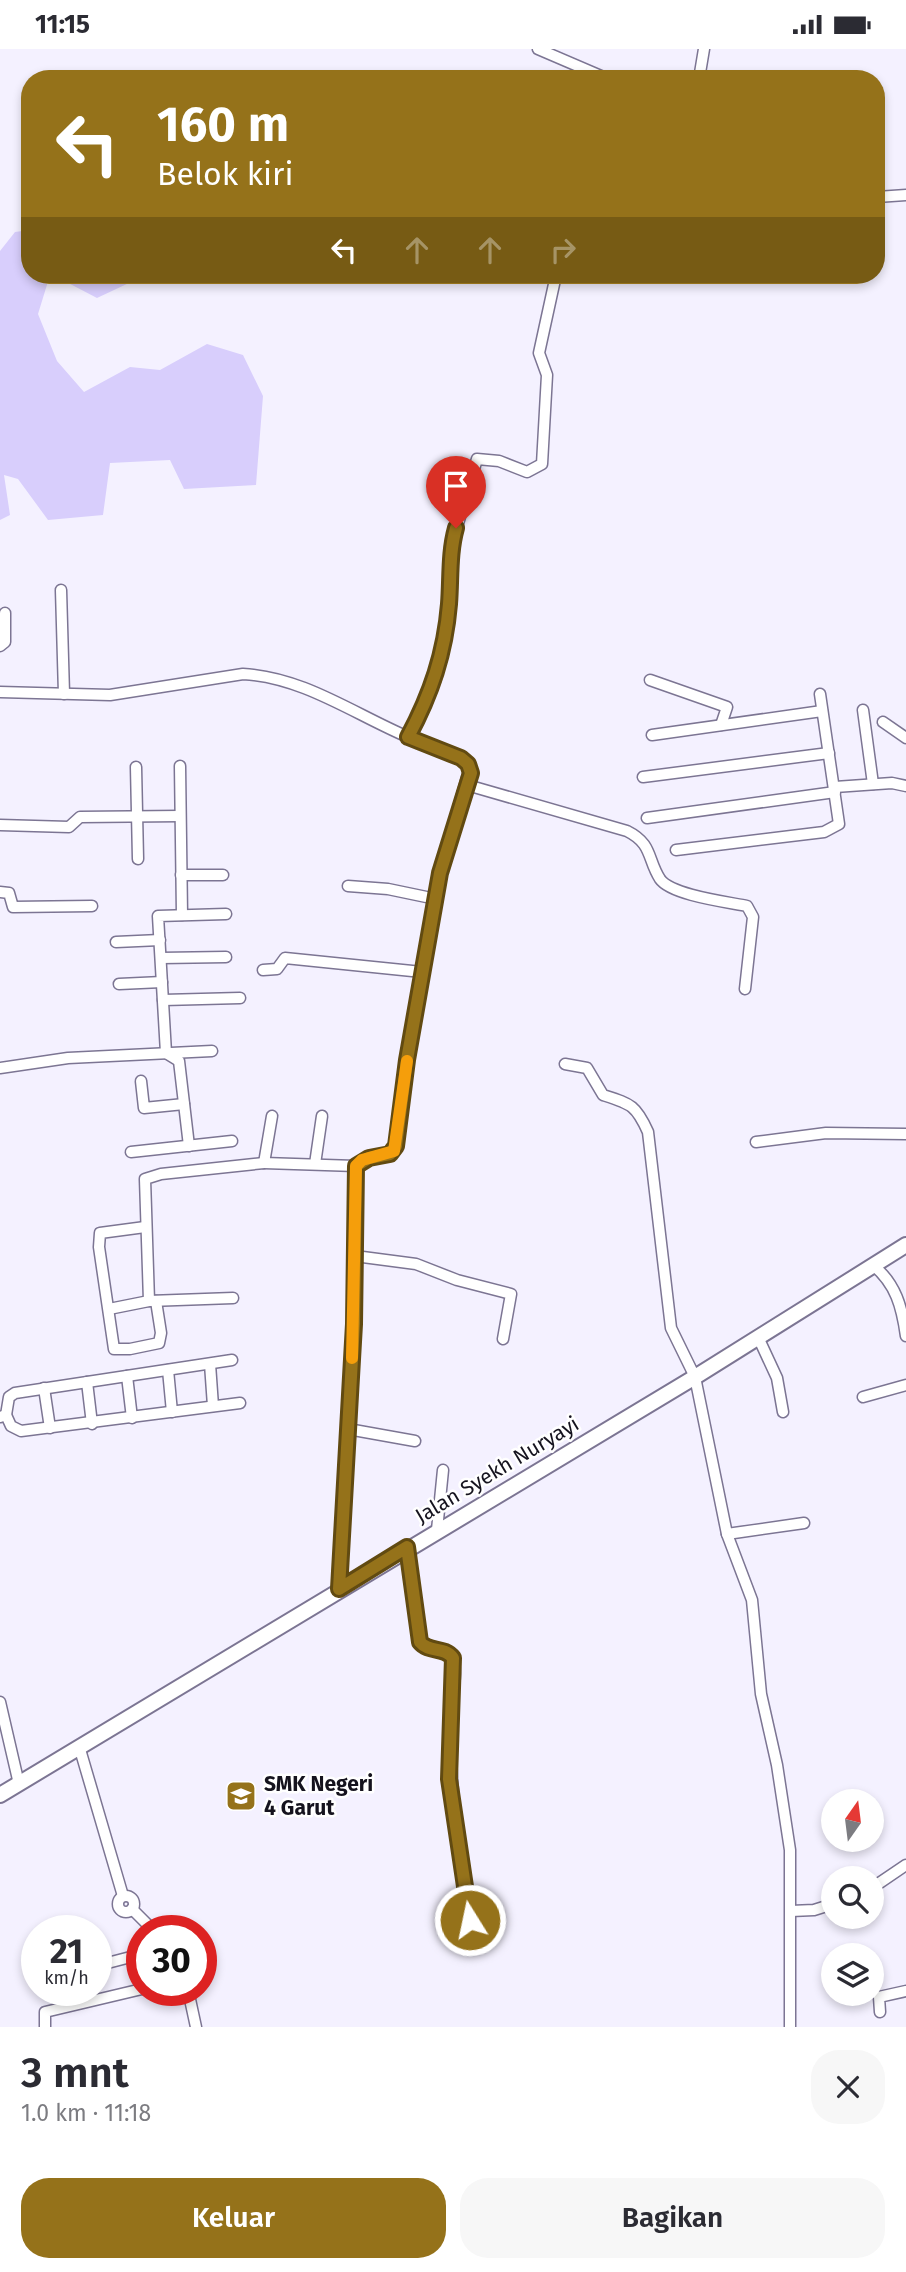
<!DOCTYPE html>
<html lang="id">
<head>
<meta charset="utf-8">
<style>
	:root { --surface:#fff; --page:#f7f7f7; --text:#2b2b33; --muted:#7c7c81; --accent:#95721a }
	body { margin:0; font-family:"Fira Sans",sans-serif; background:var(--page); color:var(--text); height:100vh; display:flex; flex-direction:column; font-size:26px; white-space:nowrap }
	* { box-sizing:border-box; margin:0 }
	p { font-size:23px; color:var(--muted) }
	.icon { flex:none; width:38px; height:38px; fill:none; stroke:currentColor; stroke-width:2; stroke-linecap:round; stroke-linejoin:round }
	.map { position:relative; height:1978px; overflow:hidden }
	.sheet { display:flex; flex-direction:column; background:var(--surface); flex:1 }
	.sheet>* { flex:none }
	.guide { position:absolute; left:21px; top:21px; width:864px; height:214px; border-radius:28px; box-shadow:0 4px 10px #0003; background:#95721a; color:#fff; overflow:hidden }
	.needle { width:46px; rotate:14deg }
	.buttons { position:absolute; left:821px; top:1740px; display:grid; gap:14px }
	.buttons a { display:grid; place-items:center; width:63px; height:63px; border-radius:50%; background:var(--surface); box-shadow:0 4px 10px #0003; font-size:35px }
	.speed { position:absolute; left:21px; top:1866px; display:flex; gap:14px; font-size:35px; font-weight:700; text-align:center }
	.speed>* { display:grid; place-content:center; width:91px; height:91px; border-radius:50%; background:var(--surface); box-shadow:0 4px 10px #0003; line-height:1 }
	.speed small { font-size:18px; font-weight:400 }
	.speed .limit { border:10px solid #d22; background:#fff; color:#111 }
	.pin { position:absolute; display:grid; place-items:center; width:60px; height:60px; color:#fff; margin:-72px -30px; border-radius:50% 50% 50% 0; rotate:-45deg; box-shadow:0 0 7px #0007 }
	.pin .icon { rotate:45deg }
	.me { position:absolute; width:77px; margin:-38px; rotate:350deg; stroke-linejoin:round; filter:drop-shadow(0 0 5px #0008) }
	.turn { display:flex; align-items:center; gap:24px; height:147px; padding:0 21px; font-size:32px }
	.turn .icon { width:91px; height:91px; stroke-width:2.5 }
	.turn b { display:block; font-size:49px; line-height:60px }
	.lanes { display:flex; align-items:center; height:66px; padding:0 21px; background:#0003; justify-content:center; gap:35px; direction:ltr }
	.lanes .off { opacity:.35 }
	.round { display:grid; place-items:center; flex:none; width:74px; height:74px; border-radius:28px; background:var(--page) }
	.summary { display:flex; align-items:center; justify-content:space-between; height:119px; padding:0 21px }
	h1 { font-size:42px; font-weight:600; line-height:52px }
	.cta { display:flex; gap:14px; margin-top:auto; padding:14px 21px }
	.cta a { flex:1; height:80px; border-radius:28px; background:var(--accent); color:#fff; font-size:28px; font-weight:600; line-height:80px; text-align:center }
	.cta a+a { background:var(--page); color:var(--text) }
	.status { display:flex; justify-content:space-between; align-items:center; height:49px; padding:0 35px; background:var(--surface); direction:ltr }
	.status svg { height:19px; fill:currentColor }
	.map>svg:first-child { display:block }
	.green { fill:#d8cefc }
	.lines { fill:none; stroke-linecap:round; stroke-linejoin:round }
	.minor-casing { stroke:#7c7593; stroke-width:13 }
	.secondary-casing { stroke:#7c7593; stroke-width:18 }
	.minor { stroke:#fff; stroke-width:10 }
	.secondary { stroke:#fff; stroke-width:14 }
	.route-casing { stroke:#614a11; stroke-width:18 }
	.route { stroke:#95721a; stroke-width:12 }
	.slow { stroke:#f59e0b; stroke-width:12 }
	.labels { text-anchor:middle; dominant-baseline:central; stroke-width:5; stroke-linejoin:round; paint-order:stroke }
	.street-label { font-size:21px; fill:#15131e; stroke:#fff }
	.poi-label { font-size:21px; font-weight:bold; fill:#15131e; stroke:#fff; text-anchor:start }
</style>
</head>
<body>
<div class="status"><b>11:15</b><svg viewBox="0 0 49 12"><path d="M0 12V9h3v3zM5 12V6h3v6zM10 12V3h3v9zM15 12V0h3v12zM26 1h20v11H26zM47 4h2v5h-2z"/></svg></div>
<div class="map">
<svg width="906" height="1978" viewBox="0 0 906 1978">
	<rect width="100%" height="100%" fill="#f4f1ff"/>
	<g class="green">
		<polygon points="30,181 30,226 50,226 38,265 57,312 84,343 130,318 160,321 207,295 243,306 263,347 256,436 184,440 170,411 110,414 103,466 48,471 18,430 4,426 10,466 0,471 0,202 15,183"/>
		<polygon points="53,226 146,226 97,249"/>
	</g>
	<g class="lines">
		<g class="minor-casing">
			<g id="minor">
				<polyline points="538,0 608,30"/>
				<polyline points="699,30 704,0"/>
				<polyline points="877,148 906,146"/>
				<polyline points="61,541 64,645"/>
				<polyline points="0,597 5,593 5,564"/>
				<polyline points="650,631 727,658 721,676"/>
				<path d="M0 643 110 646 243 625C303 628 354 665 408 688 426 696 460 701 470 718L440 824 407 1011 396 1097 390 1105 365 1110 356 1117 354 1275 339 1540"/>
				<polyline points="863,661 873,735"/>
				<polyline points="883,673 906,689"/>
				<polyline points="652,686 822,662"/>
				<polyline points="408,688 435,632 446,586 452,495 477,410 499,412 527,423 542,415 547,326 539,304 556,226"/>
				<polyline points="180,717 182,866"/>
				<polyline points="136,718 138,810"/>
				<polyline points="643,728 829,704"/>
				<path d="M467 736 627 782C653 795 647 810 660 830 671 846 727 853 747 857L753 868 745 940"/>
				<polyline points="835,738 892,734 906,737"/>
				<polyline points="647,769 835,743"/>
				<polyline points="0,776 69,778 80,768 180,767"/>
				<polyline points="676,801 824,783 839,775 820,645"/>
				<polyline points="181,826 223,826"/>
				<polyline points="348,837 388,840 436,850"/>
				<polyline points="0,843 9,844 13,858 92,857"/>
				<polyline points="116,893 160,891"/>
				<polyline points="161,909 226,908"/>
				<polyline points="263,921 277,920 285,909 422,923"/>
				<polyline points="119,935 162,933"/>
				<polyline points="163,951 240,949"/>
				<path d="M565 1015 587 1019 603 1046C631 1055 636 1056 648 1083L671 1279 695 1328 727 1485 752 1551 761 1645 777 1716 790 1801V1978"/>
				<polyline points="0,1019 68,1009 212,1002"/>
				<polyline points="141,1032 144,1059 184,1055"/>
				<polyline points="272,1067 264,1114 356,1117"/>
				<polyline points="756,1093 826,1084 906,1085"/>
				<polyline points="189,1097 179,1012 166,1004 158,867 226,865"/>
				<polyline points="131,1103 232,1092"/>
				<polyline points="315,1115 322,1067"/>
				<polyline points="145,1178 100,1184 99,1198 114,1300 130,1300 159,1294 161,1284 156,1252"/>
				<polyline points="355,1207 416,1215 457,1231 511,1245 503,1290"/>
				<path d="M873 1216C896 1235 902 1258 906 1287"/>
				<polyline points="149,1252 145,1130 161,1125 264,1114"/>
				<polyline points="109,1260 149,1252 233,1249"/>
				<polyline points="758,1288 777,1329 783,1363"/>
				<polyline points="210,1315 213,1357"/>
				<polyline points="168,1321 172,1363"/>
				<polyline points="127,1327 132,1369"/>
				<polyline points="87,1333 92,1375"/>
				<polyline points="44,1339 50,1379"/>
				<polyline points="863,1348 906,1336"/>
				<polyline points="6,1366 9,1348 15,1344 232,1311"/>
				<polyline points="0,1368 6,1366 11,1377 21,1382 240,1354"/>
				<polyline points="348,1380 415,1392"/>
				<polyline points="437,1481 443,1421"/>
				<polyline points="727,1485 804,1474"/>
				<path d="M407 1498 420 1593 428 1600 450 1605C461 1621 450 1650 450 1668 450 1739 457 1802 470 1871"/>
				<polyline points="0,1653 19,1735"/>
				<polyline points="79,1697 123,1847"/>
				<polyline points="872,1839 906,1816"/>
				<circle cx="126" cy="1855" r="8"/>
				<polyline points="132,1860 153,1881"/>
				<polyline points="791,1862 814,1861 833,1855"/>
				<polyline points="96,1917 142,1905"/>
				<polyline points="188,1941 196,1978"/>
				<polyline points="880,1963 879,1948 906,1942"/>
				<polyline points="45,1978 45,1963 142,1940"/>
			</g>
		</g>
		<g class="secondary-casing">
			<polyline id="secondary" points="0,1746 695,1328 906,1196"/>
		</g>
		<use href="#minor" class="minor"/>
		<use href="#secondary" class="secondary"/>
	</g>
	<g class="lines">
		<g class="route-casing">
			<path id="route" d="M456 479C449 504 451 529 449 555 445 604 431 645 408 688L461 709 468 715 471 724 440 824 407 1011 396 1097 390 1105 369 1109 356 1117 354 1275 339 1540 407 1498 420 1593C429 1604 444 1597 453 1609L449 1730 470 1871"/>
		</g>
		<use href="#route" class="route"/>
		<polyline class="slow" points="352,1309 356,1117 362,1111 394,1102 407,1012"/>
	</g>
	<defs>
		<g id="school-square" transform="scale(1.575)"><rect x="-9" y="-9" width="18" height="18" rx="4" fill="#95721a" stroke="#fff"/><path d="M0-5L7-2L0 1L-7-2ZM-4 1L0 2.5L4 1V4Q0 6-4 4Z" fill="#fff"/></g>
	</defs>
	<g fill-rule="evenodd">
		<use href="#school-square" x="241" y="1747"/>
	</g>
	<g class="labels">
		<g class="street-label">
			<text transform="translate(497 1421) rotate(-31)">Jalan Syekh Nuryayi</text>
		</g>
		<g class="poi-label">
			<text x="264" y="1735">SMK Negeri<tspan x="264" dy="24">4 Garut</tspan></text>
		</g>
	</g>
</svg>
<div class="buttons">
<a><svg class="needle" viewBox="-14 -14 28 28"><path d="M0-13l5 13h-10z" fill="#e53935"/><path d="M0 13l5-13h-10z" fill="#7c7c81"/></svg></a>
<a><svg class="icon" aria-label="search" viewBox="0 0 24 24"><circle cx="10" cy="10" r="6"/><path d="M15 15l6 6"/></svg></a>
<a><svg class="icon" aria-label="layers" viewBox="0 0 24 24"><path d="M12 4l9 5-9 5-9-5zM3 14l9 5 9-5"/></svg></a>
</div>
<div class="speed"><div>21<small>km/h</small></div><div class="limit">30</div></div>
<div class="pin" style="left:456px;top:479px;background:#d93025"><svg class="icon" aria-label="arrive" viewBox="0 0 24 24"><path d="M6 21V4h12l-3 4 3 4H6"/></svg></div>
<svg class="me" style="left:470px;top:1871px" viewBox="-20 -20 40 40"><circle r="17" fill="#95721a" stroke="#fff" stroke-width="3"/><path d="M0-11L8 9 0 5-8 9z" fill="#fff"/></svg>
<div class="guide">
<div class="turn"><svg class="icon" aria-label="left" viewBox="0 0 24 24"><path d="M17 20v-9H6M10 6l-5 5 5 5"/></svg><div><b>160 m</b>Belok kiri</div></div>
<div class="lanes"><svg class="icon" aria-label="left" viewBox="0 0 24 24"><path d="M17 20v-9H6M10 6l-5 5 5 5"/></svg><svg class="icon off" aria-label="ahead" viewBox="0 0 24 24"><path d="M12 20V5M6 11l6-6 6 6"/></svg><svg class="icon off" aria-label="ahead" viewBox="0 0 24 24"><path d="M12 20V5M6 11l6-6 6 6"/></svg><svg class="icon off" aria-label="right" viewBox="0 0 24 24"><path d="M7 20v-9h11M14 6l5 5-5 5"/></svg></div>
</div>
</div>
<section class="sheet">
<div class="summary"><div><h1>3 mnt</h1><p>1.0 km · 11:18</p></div><a class="round"><svg class="icon" aria-label="close" viewBox="0 0 24 24"><path d="M6 6l12 12M18 6L6 18"/></svg></a></div>
<div class="cta"><a>Keluar</a><a>Bagikan</a></div>
</section>
</body>
</html>
